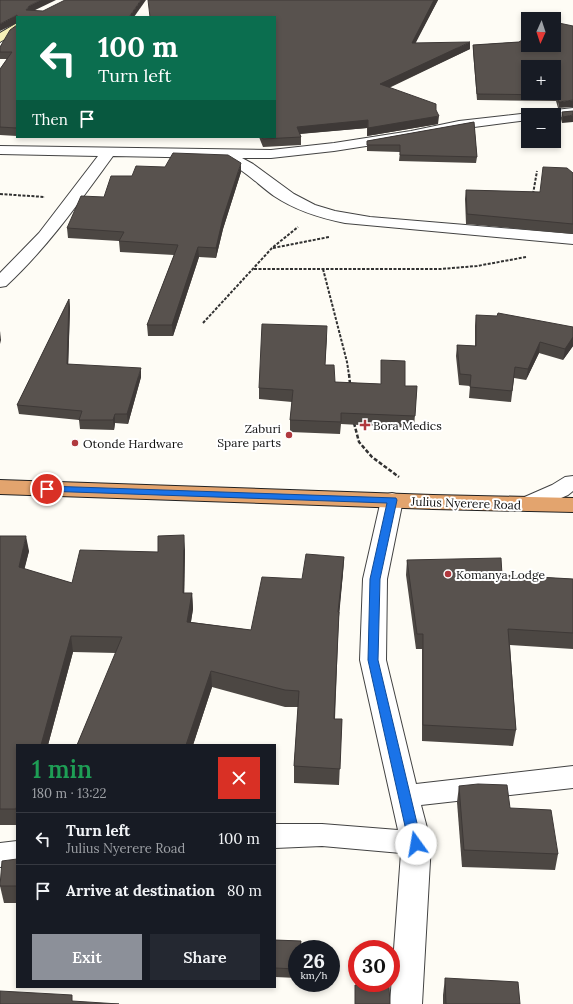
<!DOCTYPE html>
<html lang="en">
<head>
<meta charset="utf-8">
<style>
	:root { --surface:#171b24; --page:#242831; --text:#f1f3f6; --muted:#9ea1a6; --line:#363941; --accent:#8c9099 }
	body { margin:0; font-family:Lora,serif; background:var(--page); color:var(--text); height:100vh; display:flex; flex-direction:column; font-size:15px; white-space:nowrap }
	* { box-sizing:border-box; margin:0 }
	p { font-size:13px; color:var(--muted) }
	.icon { flex:none; width:22px; height:22px; fill:none; stroke:currentColor; stroke-width:2; stroke-linecap:round; stroke-linejoin:round }
	.map { position:relative; flex:1; overflow:hidden }
	.panel { position:absolute; left:16px; top:744px; width:260px; height:244px; display:flex; flex-direction:column; background:var(--surface); border-radius:0px; box-shadow:0 2px 6px #0003 }
	.panel>* { flex:none }
	.banner { position:absolute; left:16px; top:16px; width:260px; height:122px; border-radius:0px; box-shadow:0 2px 6px #0003; background:#0b6e4f; color:#fff; overflow:hidden }
	.needle { width:26px; rotate:183deg }
	.tools { position:absolute; left:521px; top:12px; display:grid; gap:8px }
	.tools a { display:grid; place-items:center; width:40px; height:40px; border-radius:0px; background:var(--surface); box-shadow:0 2px 6px #0003; font-size:20px }
	.speed { position:absolute; left:288px; top:940px; display:flex; gap:8px; font-size:20px; font-weight:700; text-align:center }
	.speed>* { display:grid; place-content:center; width:52px; height:52px; border-radius:50%; background:var(--surface); box-shadow:0 2px 6px #0003; line-height:1 }
	.speed small { font-size:10px; font-weight:400 }
	.speed .limit { border:6px solid #d22; background:#fff; color:#111 }
	.pin { position:absolute; display:grid; place-items:center; width:34px; height:34px; color:#fff; margin:-17px; border:2px solid #fff; border-radius:50%; box-shadow:0 1px 4px #0007 }
	.me { position:absolute; width:44px; margin:-22px; rotate:347deg; stroke-linejoin:round; filter:drop-shadow(0 0 3px #0008) }
	.turn { display:flex; align-items:center; gap:14px; height:84px; padding:0 16px; font-size:18px }
	.turn .icon { width:52px; height:52px; stroke-width:2.5 }
	.turn b { display:block; font-size:28px; line-height:34px }
	.then { display:flex; align-items:center; height:38px; padding:0 16px; background:#0003; gap:8px; font-size:15px }
	.round { display:grid; place-items:center; flex:none; width:42px; height:42px; border-radius:0px; background:var(--page) }
	.overview { display:flex; align-items:center; justify-content:space-between; height:68px; padding:0 16px }
	h1 { font-size:24px; font-weight:600; line-height:30px; color:#1e9e55 }
	.button { display:flex; gap:8px; margin-top:auto; padding:8px 16px }
	.button a { flex:1; height:46px; border-radius:0px; background:var(--accent); color:#fff; font-size:16px; font-weight:600; line-height:46px; text-align:center }
	.button a+a { background:var(--page); color:var(--text) }
	ul { padding:0; list-style:none }
	li { display:flex; align-items:center; gap:12px; height:52px; padding:0 16px; border-top:1px solid var(--line) }
	li div { flex:1 }
	li b { display:block; font-size:15px }
	li em { font-style:normal }
	.map>svg:first-child { display:block }
	.lines { fill:none; stroke-linecap:round; stroke-linejoin:round }
	.street-casing { stroke:#434343; stroke-width:2 }
	.secondary-casing { stroke:#323232; stroke-width:2 }
	.highway-casing { stroke:#212121; stroke-width:2 }
	.path-far1 { stroke:#323232; stroke-width:2; stroke-dasharray:3 1.5; stroke-linecap:butt }
	.path { stroke:#323232; stroke-width:2.5; stroke-dasharray:4 2; stroke-linecap:butt }
	.street { fill:#fff; fill-rule:evenodd }
	.secondary { fill:#f5efb8; fill-rule:evenodd }
	.highway { fill:#e3a46e; fill-rule:evenodd }
	.wall { fill:#4c4743 }
	.shaded-wall { fill:#3e3937 }
	.building { fill:#58524e; stroke:#3e3937; fill-rule:evenodd }
	.route { fill:#1a73e8; stroke:#114b97 }
	.poi-dot { fill:#b0393e; stroke:#fff; stroke-width:1.5 }
	.labels { text-anchor:middle; dominant-baseline:central; stroke-width:4; stroke-linejoin:round; paint-order:stroke }
	.poi-label { font-size:12px; fill:#101010; stroke:#fff; text-anchor:start }
	.street-label { font-size:12px; fill:#101010; stroke:#fff }
</style>
</head>
<body>
<div class="map">
<svg width="573" height="1004" viewBox="0 0 573 1004">
	<rect width="100%" height="100%" fill="#fefcf5"/>
	<g class="lines">
		<g class="street-casing">
			<g id="street">
				<path d="M573 108V116L554 118V115H528V120L459 129 411 139 334 151 271 158H242L253 164 294 194 315 205 335 211 370 217 573 234V244L345 223C320 218 295 210 274 196 256 183 242 167 221 160L219 158 113 156C80 201 48 247 6 286L0 287V273L39 233 98 156 0 154V146L271 150 334 143 411 131 459 121Z"/>
				<polygon points="573,476 573,491 568,495 536,509 528,511 520,509 517,504 520,499 552,485 565,477"/>
				<polygon points="392,493 400,495 403,500 387,579 386,660 416,784 573,766 573,788 421,805 431,843 422,1004 390,1004 401,853 322,846 275,848 275,824 322,824 398,830 360,660 363,579 381,500 384,495"/>
				<polygon points="17,841 17,865 0,867 0,843"/>
			</g>
		</g>
		<g class="secondary-casing">
			<polygon id="secondary" points="17,23 17,32 0,42 0,33"/>
		</g>
		<g class="highway-casing">
			<polygon id="highway" points="0,480 433,495 573,498 573,512 433,509 0,494"/>
		</g>
		<g class="path-far1">
			<polyline points="0,194 45,197"/>
			<polyline points="533,194 537,171"/>
			<polyline points="273,248 329,237"/>
			<polyline points="254,269 440,269 477,266 526,257"/>
			<polyline points="323,269 347,362 349,375"/>
			<polyline points="203,323 272,248 298,227"/>
		</g>
		<g class="path">
			<polyline points="349,374 350,384"/>
			<polyline points="354,423 359,442 372,457 399,477"/>
		</g>
		<use href="#street" class="street"/>
		<use href="#secondary" class="secondary"/>
		<use href="#highway" class="highway"/>
	</g>
	<g class="wall">
		<polygon points="438,0 415,43 470,49 389,88 436,110 438,124 367,136 367,128 300,134 301,137 301,145 263,147 259,137 275,137 275,17"/>
		<polygon points="17,25 17,136 0,135 0,69 7,59 0,59 0,47"/>
		<polygon points="573,26 558,108 556,101 477,100 473,51 473,45 519,42"/>
		<polygon points="573,111 562,123 561,119 562,112"/>
		<polygon points="474,122 477,157 476,163 399,161 400,152 367,151 367,141"/>
		<polygon points="241,172 223,229 216,258 199,257 173,336 148,336 147,325 174,255 120,252 119,241 68,238 67,228 104,197 132,176"/>
		<polygon points="573,173 573,234 466,224 465,199 466,190 540,192"/>
		<polygon points="69,299 70,308 68,364 141,377 128,424 115,423 114,430 80,429 79,420 19,414 17,405"/>
		<polygon points="476,315 573,327 573,346 563,360 539,353 526,380 514,378 511,402 469,398 470,386 459,385 456,356 457,345 475,346 475,326"/>
		<polygon points="327,337 325,365 335,382 381,384 381,360 405,386 417,386 414,428 341,424 340,434 290,432 290,420 292,402 259,399 259,388"/>
		<polygon points="0,536 29,551 24,569 72,583 158,552 185,550 184,593 192,593 193,609 191,622 251,630 302,579 344,557 343,573 339,612 335,719 342,719 339,785 294,783 294,766 298,707 285,707 212,687 193,745 77,745 116,653 73,652 48,745 17,745 17,825 0,825"/>
		<polygon points="407,560 502,575 573,579 573,649 510,645 516,730 513,746 422,741 422,649 416,649 406,575"/>
		<polygon points="459,786 558,854 555,870 462,867 457,802"/>
		<polygon points="17,859 17,903 4,903 0,886"/>
		<polygon points="275,940 301,941 301,949 297,949 297,978 275,977"/>
		<polygon points="445,978 520,1004 443,1004 443,995"/>
	</g>
	<g class="shaded-wall">
		<polygon points="41,0 56,0 29,13 26,10 29,6"/>
		<polygon points="141,0 146,0 134,17 129,17"/>
		<polygon points="434,0 438,0 412,50 412,43"/>
		<polygon points="17,15 17,23 0,31 0,24"/>
		<polygon points="470,42 470,49 379,92 380,84"/>
		<polygon points="573,100 573,107 558,108 559,102"/>
		<polygon points="573,115 573,122 562,123 563,117"/>
		<polygon points="439,116 438,124 367,136 368,128"/>
		<polygon points="368,120 367,128 297,134 297,127"/>
		<polygon points="241,163 241,172 223,229 216,258 216,248 223,218"/>
		<polygon points="198,247 199,257 173,336 172,325"/>
		<polygon points="69,299 70,308 68,373 67,364"/>
		<polygon points="0,331 1,340 0,344"/>
		<polygon points="573,337 573,346 563,360 565,349"/>
		<polygon points="540,342 539,353 526,380 528,369"/>
		<polygon points="141,368 141,377 128,424 127,414"/>
		<polygon points="115,414 115,423 114,430 113,420"/>
		<polygon points="184,535 185,550 184,609 183,593"/>
		<polygon points="26,536 29,551 21,583 19,567"/>
		<polygon points="344,557 343,573 338,628 338,612"/>
		<polygon points="192,593 193,609 188,638 187,622"/>
		<polygon points="71,636 73,652 48,745 41,745"/>
		<polygon points="211,671 212,687 193,745 186,745"/>
	</g>
	<g class="building">
		<polygon points="0,0 41,0 29,6 26,10 43,11 65,0 141,0 129,17 17,17 17,15 0,24"/>
		<polygon points="148,0 434,0 412,43 470,42 380,84 436,104 436,110 439,116 368,128 368,120 297,127 301,137 263,139 262,137 275,137 275,17 150,17"/>
		<path d="M554 22 573 26V100L559 102 557 95 477 94 473 45 519 42 528 36V45H554ZM528 67H554V93H528Z"/>
		<polygon points="17,25 17,126 16,128 0,127 0,69 12,52 0,52 0,47 10,30"/>
		<polygon points="573,111 573,115 563,117 562,112"/>
		<polygon points="474,122 477,157 400,155 400,145 367,145 367,141"/>
		<polygon points="173,153 228,155 241,163 223,218 216,248 198,247 172,325 147,325 178,245 119,241 124,232 67,228 81,196 104,197 111,176 132,176 136,166 165,167"/>
		<polygon points="543,167 567,168 573,173 573,224 467,214 466,190 540,192"/>
		<polygon points="69,299 67,364 141,368 127,414 115,414 113,420 79,420 82,411 17,405"/>
		<polygon points="498,313 573,327 573,337 565,349 540,342 528,369 515,367 512,391 470,387 471,375 460,374 457,345 476,346 476,315 497,316"/>
		<polygon points="262,324 327,326 325,365 334,365 335,382 381,384 381,360 405,361 405,386 417,386 415,416 341,413 341,422 290,420 293,390 259,388"/>
		<polygon points="184,535 183,593 192,593 187,622 251,630 262,577 302,579 306,554 344,557 338,612 339,612 334,719 342,719 340,769 294,766 299,691 285,690 211,671 186,745 77,745 122,637 71,636 41,745 17,745 17,805 16,809 0,809 0,536 26,536 19,567 72,583 80,550 158,552 158,536"/>
		<polygon points="501,558 502,575 573,579 573,633 508,629 516,730 423,725 423,634 417,634 407,560"/>
		<polygon points="478,784 507,785 510,808 551,810 558,854 464,850 459,786"/>
		<polygon points="17,859 17,886 0,886 2,861"/>
		<polygon points="275,940 301,941 300,949 297,949 297,969 275,968"/>
		<polygon points="445,978 518,982 520,1004 446,1004"/>
		<polygon points="355,985 389,986 390,1004 355,1004"/>
		<polygon points="0,991 72,995 72,1001 119,1004 0,1004"/>
	</g>
	<polygon class="route" points="47,486 396,498 397,500 380,579 378,660 422,844 420,847 416,848 411,847 409,844 368,660 370,579 387,503 44,491 43,489"/>
	<g class="poi-dot">
		<path d="M363 419h4v4h4v4h-4v4h-4v-4h-4v-4h4z"/>
		<circle cx="289" cy="435" r="4"/>
		<circle cx="75" cy="443" r="4"/>
		<circle cx="448" cy="574" r="4"/>
	</g>
	<g class="labels">
		<g class="poi-label">
			<text x="373" y="425">Bora Medics</text>
			<text x="281" y="428" text-anchor="end">Zaburi<tspan x="281" dy="14">Spare parts</tspan></text>
			<text x="83" y="443">Otonde Hardware</text>
			<text x="456" y="574">Komanya Lodge</text>
		</g>
		<g class="street-label">
			<text transform="translate(466 503) rotate(2)">Julius Nyerere Road</text>
		</g>
	</g>
</svg>
<div class="tools">
<a><svg class="needle" viewBox="-14 -14 28 28"><path d="M0-13l5 13h-10z" fill="#e53935"/><path d="M0 13l5-13h-10z" fill="#9ea1a6"/></svg></a>
<a>+</a>
<a>−</a>
</div>
<div class="speed"><div>26<small>km/h</small></div><div class="limit">30</div></div>
<div class="pin" style="left:47px;top:489px;background:#d93025"><svg class="icon" aria-label="arrive" viewBox="0 0 24 24"><path d="M6 21V4h12l-3 4 3 4H6"/></svg></div>
<svg class="me" style="left:416px;top:844px" viewBox="-20 -20 40 40"><circle r="19" fill="#fff"/><path d="M0-13L10 11 0 6-10 11z" fill="#1a73e8"/></svg>
<div class="banner">
<div class="turn"><svg class="icon" aria-label="left" viewBox="0 0 24 24"><path d="M17 20v-9H6M10 6l-5 5 5 5"/></svg><div><b>100 m</b>Turn left</div></div>
<div class="then">Then<svg class="icon" aria-label="arrive" viewBox="0 0 24 24"><path d="M6 21V4h12l-3 4 3 4H6"/></svg></div>
</div>
<section class="panel">
<div class="overview"><div><h1>1 min</h1><p>180 m · 13:22</p></div><a class="round" style="background:#d93025;color:#fff"><svg class="icon" aria-label="close" viewBox="0 0 24 24"><path d="M6 6l12 12M18 6L6 18"/></svg></a></div>
<ul>
<li><svg class="icon" aria-label="left" viewBox="0 0 24 24"><path d="M17 20v-9H6M10 6l-5 5 5 5"/></svg><div><b>Turn left</b><p>Julius Nyerere Road</p></div><em>100 m</em></li>
<li><svg class="icon" aria-label="arrive" viewBox="0 0 24 24"><path d="M6 21V4h12l-3 4 3 4H6"/></svg><div><b>Arrive at destination</b></div><em>80 m</em></li>
</ul>
<div class="button"><a>Exit</a><a>Share</a></div>
</section>
</div>
</body>
</html>
